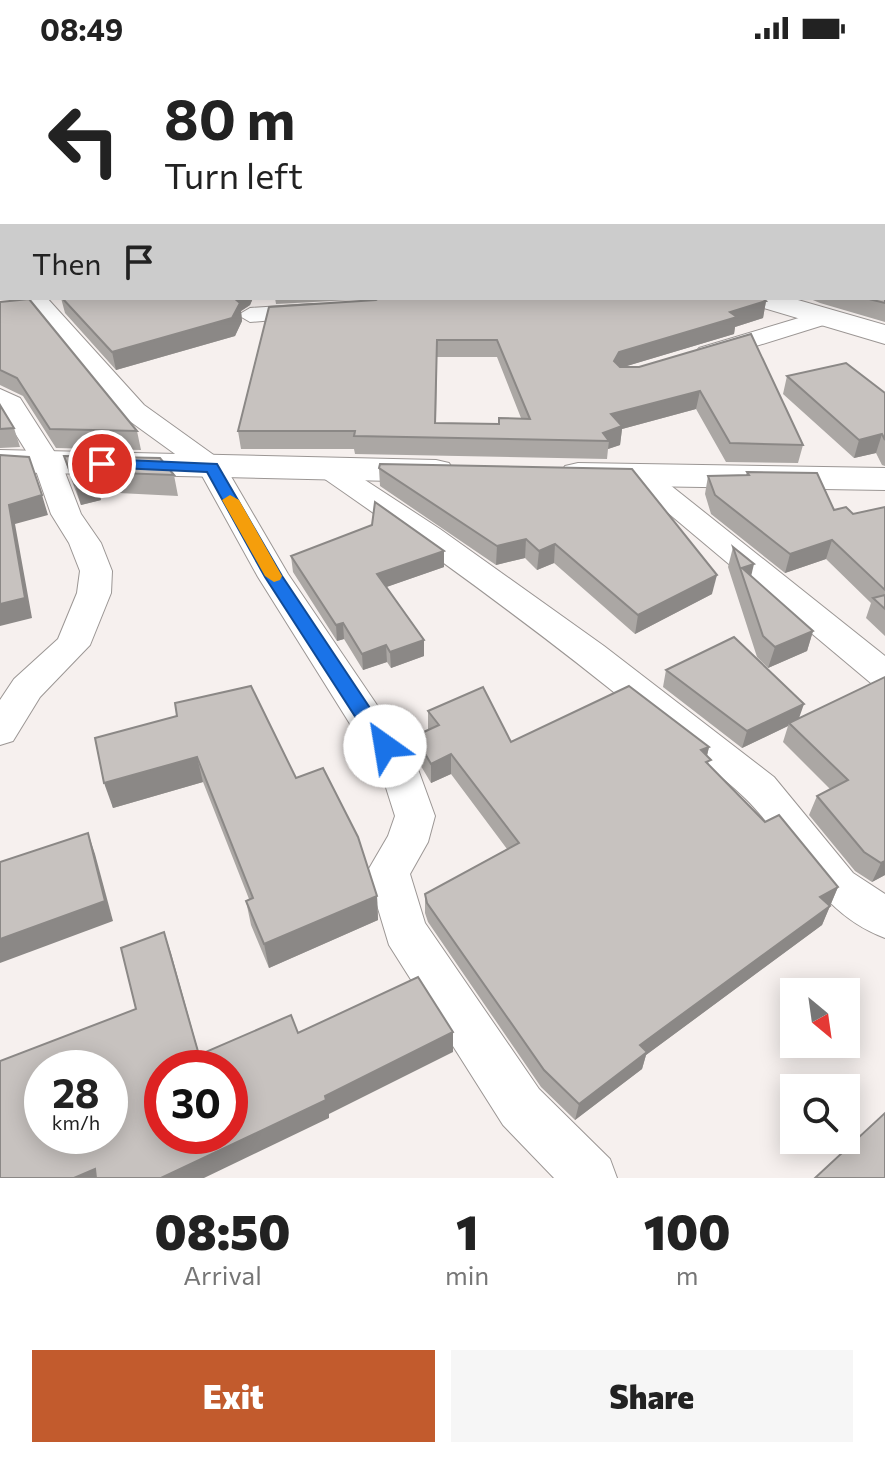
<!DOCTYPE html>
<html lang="en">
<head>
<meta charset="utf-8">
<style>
	:root { --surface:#fff; --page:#f6f6f6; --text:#222; --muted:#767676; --accent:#c25b2d }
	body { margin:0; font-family:Commissioner,sans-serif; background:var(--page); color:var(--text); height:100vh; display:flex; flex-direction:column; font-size:30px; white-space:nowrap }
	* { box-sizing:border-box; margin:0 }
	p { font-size:26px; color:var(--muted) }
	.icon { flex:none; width:44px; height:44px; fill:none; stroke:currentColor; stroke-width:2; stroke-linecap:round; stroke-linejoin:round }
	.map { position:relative; height:1122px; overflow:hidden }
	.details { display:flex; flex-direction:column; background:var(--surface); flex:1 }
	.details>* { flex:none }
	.top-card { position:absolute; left:0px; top:0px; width:886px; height:244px; box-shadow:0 4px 20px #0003; background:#fff; color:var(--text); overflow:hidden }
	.needle { width:52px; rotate:151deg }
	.tools { position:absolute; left:780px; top:922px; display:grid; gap:16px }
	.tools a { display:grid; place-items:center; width:80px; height:80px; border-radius:0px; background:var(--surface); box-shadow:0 4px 20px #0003; font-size:40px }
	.speed { position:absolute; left:24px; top:994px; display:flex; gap:16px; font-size:40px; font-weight:700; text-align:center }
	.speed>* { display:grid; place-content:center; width:104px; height:104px; border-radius:50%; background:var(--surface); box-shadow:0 4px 20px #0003; line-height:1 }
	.speed small { font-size:20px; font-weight:400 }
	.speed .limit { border:12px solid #d22; background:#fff; color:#111 }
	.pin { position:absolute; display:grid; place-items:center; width:68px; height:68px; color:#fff; margin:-34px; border:4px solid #fff; border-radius:50%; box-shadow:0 2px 8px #0007 }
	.me { position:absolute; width:88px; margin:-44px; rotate:328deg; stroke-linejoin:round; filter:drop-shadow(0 0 6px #0008) }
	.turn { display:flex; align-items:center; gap:28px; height:168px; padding:0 32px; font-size:36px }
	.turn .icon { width:104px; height:104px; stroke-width:2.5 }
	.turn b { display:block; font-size:56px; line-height:68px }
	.then { display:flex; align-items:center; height:76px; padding:0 32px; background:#0003; gap:16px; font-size:30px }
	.eta { display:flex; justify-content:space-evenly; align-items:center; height:136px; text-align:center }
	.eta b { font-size:48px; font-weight:800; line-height:56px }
	.cta { display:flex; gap:16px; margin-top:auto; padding:16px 32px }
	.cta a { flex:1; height:92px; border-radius:0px; background:var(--accent); color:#fff; font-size:32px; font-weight:800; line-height:92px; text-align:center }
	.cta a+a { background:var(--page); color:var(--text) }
	.status { display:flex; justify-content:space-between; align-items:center; height:56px; padding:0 40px; background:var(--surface); direction:ltr }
	.status svg { height:22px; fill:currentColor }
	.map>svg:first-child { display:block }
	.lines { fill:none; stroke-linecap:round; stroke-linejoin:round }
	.minor-casing { stroke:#9b9694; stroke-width:2 }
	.tertiary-casing { stroke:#9b9694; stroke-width:2 }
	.minor { fill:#fff; fill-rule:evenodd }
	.tertiary { fill:#fff; fill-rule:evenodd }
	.wall { fill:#aba7a4; fill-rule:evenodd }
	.shaded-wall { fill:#8b8886 }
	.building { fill:#c7c2bf; stroke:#8b8886; stroke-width:2; fill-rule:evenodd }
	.route { fill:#1a73e8; stroke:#114b97; stroke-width:2 }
	.slow { fill:#f59e0b }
</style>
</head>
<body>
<div class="status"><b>08:49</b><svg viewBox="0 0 49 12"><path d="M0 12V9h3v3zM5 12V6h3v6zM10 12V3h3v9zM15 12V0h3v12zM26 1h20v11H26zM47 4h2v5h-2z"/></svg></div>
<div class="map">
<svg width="885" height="1122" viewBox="0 0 885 1122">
	<rect width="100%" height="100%" fill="#f6f0ee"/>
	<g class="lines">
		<g class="minor-casing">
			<g id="minor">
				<polygon points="0,213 2,214 2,228 0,227"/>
				<polygon points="22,242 47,242 144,349 222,405 288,518 415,705 435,760 428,786 410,818 425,867 539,1033 610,1103 617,1122 554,1122 503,1069 389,889 367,816 388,780 395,760 382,719 258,521 200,416 124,361"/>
				<polygon points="313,248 325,255 321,260 250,266 238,259 250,252"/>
				<polygon points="822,255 834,262 830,267 708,305 695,297 699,292"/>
				<polygon points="0,333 20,342 61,406 81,458 101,487 112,515 111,537 90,589 40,641 13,685 0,689 0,644 14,623 58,583 77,537 80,515 69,487 51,458 33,406 0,353"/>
				<path d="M329 404 339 407 440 473 604 590 774 721 853 817 885 838V882C814 855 795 791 745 742 714 712 675 686 641 658 537 573 429 495 319 419L314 413 319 407Z"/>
				<polygon points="640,410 650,413 885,600 885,632 872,628 630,425 625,419 630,413"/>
			</g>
		</g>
		<g class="tertiary-casing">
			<g id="tertiary">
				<polygon points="746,242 791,242 885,269 885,288 750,248"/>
				<polygon points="0,394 436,404 449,407 454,415 449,423 436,426 0,416"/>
				<polygon points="578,407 885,412 885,434 578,429 565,426 560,418 565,410"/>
			</g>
		</g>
		<use href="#minor" class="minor"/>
		<use href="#tertiary" class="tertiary"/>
	</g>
	<g class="wall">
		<polygon points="0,0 885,0 885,266 820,247 808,242 884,242 884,2 2,2 2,212 0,213"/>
		<polygon points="61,242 253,242 250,249 241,255 242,265 235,280 116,314 65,257"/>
		<path d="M275 242H762L766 245 763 262 735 271 734 278 623 311H639L751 278 803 389 798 407 726 406 696 353 622 373 620 389 608 393 607 403 355 398 354 393H241L238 375 371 244 369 243 276 248ZM437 301H497L521 362 499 368 436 367Z"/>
		<polygon points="0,246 137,375 141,394 56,392 23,340 0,329"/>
		<polygon points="787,320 885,337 885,410 882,409 876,397 854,402 783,338"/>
		<polygon points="0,349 14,372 20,391 0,392"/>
		<polygon points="64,400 174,419 178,440 99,436 101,444 81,449 70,420"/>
		<polygon points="379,412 712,538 635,578 554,507 537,514 525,502 496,509 380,430"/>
		<polygon points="747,416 834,454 853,458 885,451 885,580 866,562 871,547 826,503 785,517 711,458 705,438 708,420 746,419"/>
		<polygon points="372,469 444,495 444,511 386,531 424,584 424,600 391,612 387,606 363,614 344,583 337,585 293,516 291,500"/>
		<polygon points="733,491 751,520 813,575 807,595 768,612 757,601 728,511"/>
		<polygon points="666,614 799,662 885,621 885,819 872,826 855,815 809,759 817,740 830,733 783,686 788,670 742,692 663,631"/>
		<polygon points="428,655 511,686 709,691 707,700 709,710 765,766 838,831 822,869 646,999 642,1013 575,1064 541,1031 428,866 425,857 425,838 507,793 451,718 431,727 415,700 415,680 428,674"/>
		<polygon points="95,682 296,722 377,840 378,864 269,912 251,869 246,845 249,843 203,726 113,752"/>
	</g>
	<g class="shaded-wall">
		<polygon points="233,242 253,242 250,249 241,255 242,265 235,280 116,314 112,296"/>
		<polygon points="766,245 763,262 735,271 734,278 617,313 614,305 619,296 730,256"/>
		<polygon points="700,335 696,353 622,373 620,389 608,393 609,385 603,377 611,358"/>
		<polygon points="882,378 876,397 854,402 859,384"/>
		<polygon points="95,423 101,444 81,449 75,429"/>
		<polygon points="42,439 48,459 15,468 32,562 0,570 0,548 9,449"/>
		<polygon points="526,483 525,502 496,509 497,490"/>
		<polygon points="832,484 826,503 785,517 790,498"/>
		<polygon points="555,488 554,507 537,514 539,495"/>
		<polygon points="444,495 444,511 378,534 377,518"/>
		<polygon points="754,508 749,529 742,512"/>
		<polygon points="717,519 712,538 635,578 638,559"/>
		<polygon points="343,567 344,583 337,585 336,569"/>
		<polygon points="813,575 807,595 768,612 775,591"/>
		<polygon points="424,584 424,600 391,612 390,596"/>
		<polygon points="386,589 387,606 363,614 362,598"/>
		<polygon points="804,648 798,665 789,667 788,670 742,692 747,675"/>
		<polygon points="709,691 704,711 701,694"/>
		<polygon points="451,698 451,718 431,727 431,708"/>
		<polygon points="197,701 203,726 113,752 104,727"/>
		<polygon points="88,777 95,798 113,865 0,907 0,883"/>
		<polygon points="885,805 885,819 872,826 881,807"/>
		<polygon points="838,831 830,850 820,841"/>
		<polygon points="377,840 378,864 269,912 264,888"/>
		<polygon points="830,850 822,869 646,999 642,1013 575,1064 579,1048 640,989"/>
		<polygon points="164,876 171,897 203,1012 199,999"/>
		<polygon points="453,976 453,996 329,1058 329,1062 204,1122 161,1122"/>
		<polygon points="95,1113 100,1122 74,1122"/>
	</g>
	<g class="building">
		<polygon points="0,0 885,0 885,247 865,242 884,242 884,2 2,2 2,203 0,201"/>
		<polygon points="62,242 234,242 240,247 232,262 112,296"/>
		<path d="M379 242H762L766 245 730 256 737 261 619 296 614 305 620 311H639L751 278 803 389 730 387 700 335 611 358 622 370 603 377 609 385 354 380 355 375H238L269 251 376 244ZM437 284H497L530 363 499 362V368L435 367Z"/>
		<polygon points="29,243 137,375 50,373 17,322 0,314 0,246"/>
		<polygon points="846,307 885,337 885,384 882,378 859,384 787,320"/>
		<polygon points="0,349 14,372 0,373"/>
		<polygon points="0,399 29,401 42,439 9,449 25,542 0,548"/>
		<polygon points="64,400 160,402 174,419 92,416 95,423 75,429"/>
		<polygon points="380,408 632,413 717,519 638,559 555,488 539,495 526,483 497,490 379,412"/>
		<polygon points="747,416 817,417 834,454 846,451 853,458 885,451 885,534 832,484 790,498 715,439 708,420 749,419"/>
		<polygon points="375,446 444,495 377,518 424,584 390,596 386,589 362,598 343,567 336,569 291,500 372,469"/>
		<polygon points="733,491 754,508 742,512 813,575 775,591 763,580"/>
		<polygon points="885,539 885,553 873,542"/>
		<polygon points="734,581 804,648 747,675 666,614"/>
		<polygon points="885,621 885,805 881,807 864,796 817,740 848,724 789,667"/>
		<polygon points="251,630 296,722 323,712 358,781 377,840 264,888 246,845 253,842 197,701 104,727 95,682 177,660 175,647"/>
		<polygon points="629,630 709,691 701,694 711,704 706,706 765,766 779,759 838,831 820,841 830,850 640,989 647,996 579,1048 544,1014 427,847 425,838 519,787 451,698 431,708 415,680 439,669 428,655 483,631 511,686"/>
		<polygon points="88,777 105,845 0,883 0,806"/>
		<path d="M164 876 199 999 291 959 298 977 418 921 453 976 325 1040 326 1044 161 1122H96L95 1113 74 1122H0V1005L136 953 121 892ZM42 1012H110V1080H42ZM162 1012H230V1080H162Z"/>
		<polygon points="885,1057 885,1122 815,1122"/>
	</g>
	<polygon class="route" points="102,403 217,408 282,520 392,685 395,690 392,696 378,696 265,521 207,416 97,411 94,408"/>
	<polygon class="slow" points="230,439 239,444 282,520 280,524 274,526 265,520 222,444"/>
</svg>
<div class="tools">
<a><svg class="needle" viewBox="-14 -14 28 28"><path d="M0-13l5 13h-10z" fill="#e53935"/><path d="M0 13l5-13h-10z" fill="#767676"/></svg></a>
<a><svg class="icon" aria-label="search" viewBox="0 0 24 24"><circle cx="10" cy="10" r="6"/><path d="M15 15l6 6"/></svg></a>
</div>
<div class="speed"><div>28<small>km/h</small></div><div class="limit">30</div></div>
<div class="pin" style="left:102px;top:408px;background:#d93025"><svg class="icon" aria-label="arrive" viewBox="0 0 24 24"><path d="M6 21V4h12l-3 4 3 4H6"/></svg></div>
<svg class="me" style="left:385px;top:690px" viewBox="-20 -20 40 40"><circle r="19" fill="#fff"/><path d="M0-13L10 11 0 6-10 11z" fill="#1a73e8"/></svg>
<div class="top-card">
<div class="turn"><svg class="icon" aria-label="left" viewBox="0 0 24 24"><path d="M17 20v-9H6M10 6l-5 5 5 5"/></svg><div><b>80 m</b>Turn left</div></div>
<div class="then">Then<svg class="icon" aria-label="arrive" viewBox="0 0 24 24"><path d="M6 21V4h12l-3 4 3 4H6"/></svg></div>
</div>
</div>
<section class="details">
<div class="eta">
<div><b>08:50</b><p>Arrival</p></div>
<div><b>1</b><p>min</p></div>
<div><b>100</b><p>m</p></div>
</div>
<div class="cta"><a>Exit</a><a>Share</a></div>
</section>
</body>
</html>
